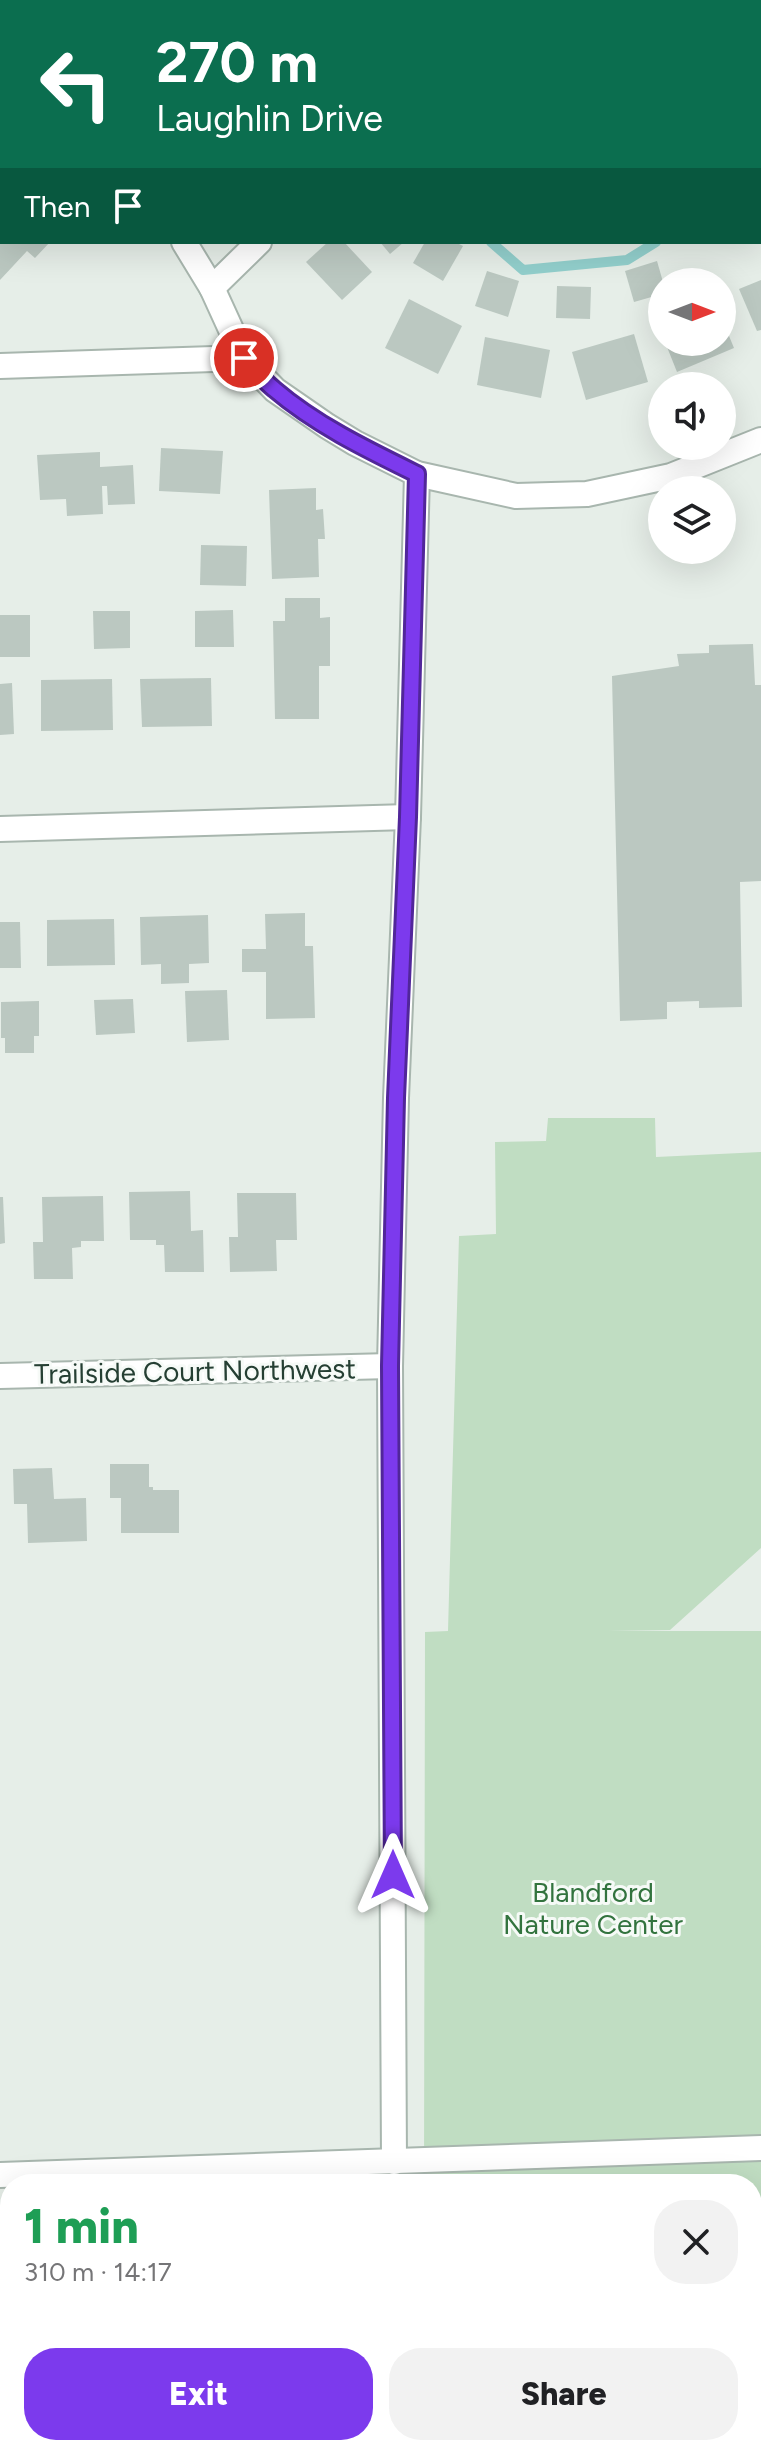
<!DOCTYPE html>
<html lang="en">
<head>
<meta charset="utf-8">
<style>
	:root { --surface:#fff; --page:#f2f2f2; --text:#202124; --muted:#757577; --accent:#7c3aed }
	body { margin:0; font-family:Figtree,sans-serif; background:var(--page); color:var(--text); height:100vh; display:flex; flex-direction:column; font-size:30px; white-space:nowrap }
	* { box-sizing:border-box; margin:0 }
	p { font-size:26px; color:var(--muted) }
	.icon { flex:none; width:44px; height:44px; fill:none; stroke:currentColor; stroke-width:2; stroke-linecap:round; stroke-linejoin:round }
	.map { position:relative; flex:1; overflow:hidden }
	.side { position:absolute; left:0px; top:2174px; width:762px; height:282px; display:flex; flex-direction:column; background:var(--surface); border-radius:32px 32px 0 0; box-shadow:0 8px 32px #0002 }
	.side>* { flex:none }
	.banner { position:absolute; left:0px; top:0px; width:762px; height:244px; box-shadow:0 8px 32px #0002; background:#0b6e4f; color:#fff; overflow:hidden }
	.needle { width:52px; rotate:90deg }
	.buttons { position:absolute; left:648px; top:268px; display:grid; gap:16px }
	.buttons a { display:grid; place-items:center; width:88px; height:88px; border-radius:50%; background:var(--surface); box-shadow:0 8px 32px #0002; font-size:40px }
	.pin { position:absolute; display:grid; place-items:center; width:68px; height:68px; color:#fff; margin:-34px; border:4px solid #fff; border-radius:50%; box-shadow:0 2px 8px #0007 }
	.me { position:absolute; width:88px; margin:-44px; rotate:0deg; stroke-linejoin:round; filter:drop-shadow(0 0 6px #0008) }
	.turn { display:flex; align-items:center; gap:28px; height:168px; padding:0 24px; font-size:36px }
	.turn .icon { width:104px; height:104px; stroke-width:2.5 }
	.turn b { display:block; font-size:56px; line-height:68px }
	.then { display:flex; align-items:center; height:76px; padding:0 24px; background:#0003; gap:16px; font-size:30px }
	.round { display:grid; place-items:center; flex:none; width:84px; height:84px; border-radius:32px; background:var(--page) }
	.headline { display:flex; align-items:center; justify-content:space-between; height:136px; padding:0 24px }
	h1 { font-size:48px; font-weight:800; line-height:60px; color:#1e9e55 }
	.button { display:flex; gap:16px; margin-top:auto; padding:16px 24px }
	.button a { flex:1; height:92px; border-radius:32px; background:var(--accent); color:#fff; font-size:32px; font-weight:800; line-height:92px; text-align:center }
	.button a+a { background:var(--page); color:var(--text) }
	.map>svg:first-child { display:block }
	.green { fill:#c0ddc2 }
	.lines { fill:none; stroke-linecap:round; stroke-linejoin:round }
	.stream { stroke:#92cfcc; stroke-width:10 }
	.building { fill:#bbc8c1 }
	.minor-casing { stroke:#a8b6ae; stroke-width:28 }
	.path { stroke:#88af9b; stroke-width:5; stroke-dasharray:4 6; stroke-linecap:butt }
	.minor { stroke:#fff; stroke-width:24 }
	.route-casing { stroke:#51269a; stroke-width:20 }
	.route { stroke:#7c3aed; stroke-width:14 }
	.labels { text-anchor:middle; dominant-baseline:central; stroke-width:6; stroke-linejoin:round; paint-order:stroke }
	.street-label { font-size:28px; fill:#253f33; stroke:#f6faf7 }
	.park-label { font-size:28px; fill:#32733e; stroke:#f6faf7 }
</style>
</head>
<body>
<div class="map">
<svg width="761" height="2455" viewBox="0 0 761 2455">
	<rect width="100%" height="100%" fill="#e6eee8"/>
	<polygon class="green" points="548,1118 655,1118 656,1157 761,1152 761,1548 670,1630 608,1631 761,1631 761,2455 271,2455 271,2446 752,2446 752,2184 424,2184 425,1632 448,1631 459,1236 496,1234 495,1142 546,1141"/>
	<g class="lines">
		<g class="stream">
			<polyline points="341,0 342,2"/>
			<polyline points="760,181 761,181"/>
			<polyline points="491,242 523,270 627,260 656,242"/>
		</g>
	</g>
	<g class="building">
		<polygon points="0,242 50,242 35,258 27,251 0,280"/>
		<polygon points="328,242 344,242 372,272 342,300 306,262"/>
		<polygon points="380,242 404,242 390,254"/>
		<polygon points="425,242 455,242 463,246 443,281 413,263"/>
		<polygon points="657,261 663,282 662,294 634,302 625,271"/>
		<polygon points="487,271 519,281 508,317 475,306"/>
		<polygon points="761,280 761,330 757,331 739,289"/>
		<polygon points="557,286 591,287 590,319 556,318"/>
		<polygon points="409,299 462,326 438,374 385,348"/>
		<polygon points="722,319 734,348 677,372 665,342 722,342"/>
		<polygon points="634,334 648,382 586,400 572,352"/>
		<polygon points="485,337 550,350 541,398 477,385"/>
		<polygon points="161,448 223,451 220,494 159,491"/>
		<polygon points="100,452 100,467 133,465 135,504 108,505 107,486 102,486 103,514 67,516 66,499 40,500 37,455"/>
		<polygon points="316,488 316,510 323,509 325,539 318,539 319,577 272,579 269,490"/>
		<polygon points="201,545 247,546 246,586 200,585"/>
		<polygon points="285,598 320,598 320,618 330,617 330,666 319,666 319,719 275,719 273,621 285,621"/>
		<polygon points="233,610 234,647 195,647 195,611"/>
		<polygon points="93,611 130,611 130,648 94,649"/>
		<rect x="0" y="615" width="30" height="42"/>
		<polygon points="753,644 755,685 761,685 761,881 740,882 742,1007 699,1008 699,1001 667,1002 667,1019 620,1021 612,676 679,666 677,654 709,653 709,645"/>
		<polygon points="211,678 212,726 142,727 140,679"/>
		<polygon points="112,679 113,730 41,731 41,680"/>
		<polygon points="12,683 14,734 0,735 0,684"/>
		<polygon points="305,913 305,946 313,946 315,1018 266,1019 266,972 242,972 242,949 266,949 265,914"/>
		<polygon points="208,915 209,963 189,964 189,983 161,984 161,964 141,965 140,917"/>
		<polygon points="114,919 115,965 47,966 47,920"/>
		<polygon points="0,922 20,922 21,968 0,968"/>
		<polygon points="227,990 229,1040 187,1042 185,991"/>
		<polygon points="133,999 135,1033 96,1035 94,1000"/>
		<polygon points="39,1001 39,1036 34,1036 34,1053 5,1053 5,1038 1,1038 1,1002"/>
		<polygon points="190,1191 191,1231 203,1230 204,1272 165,1272 164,1245 156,1245 156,1240 130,1240 129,1192"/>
		<polygon points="237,1193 296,1193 297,1240 276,1240 277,1271 230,1272 229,1237 238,1237"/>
		<polygon points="103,1196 104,1241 81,1241 81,1247 72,1248 73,1279 34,1279 33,1242 43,1242 42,1197"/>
		<polygon points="0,1197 3,1197 5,1243 0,1244"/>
		<polygon points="110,1464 149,1464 149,1487 153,1487 153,1490 179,1490 179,1533 121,1533 121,1498 110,1498"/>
		<polygon points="52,1468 54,1499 86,1498 87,1541 28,1543 27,1504 14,1504 13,1469"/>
	</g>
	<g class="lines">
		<g class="minor-casing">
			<g id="minor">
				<polyline points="41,0 42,2"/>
				<polyline points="532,2 535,0"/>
				<polyline points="184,242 212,288 244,358 275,390 327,426 355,443 417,474 516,496 587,494 671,476 761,440"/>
				<polyline points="212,288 259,242"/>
				<polyline points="0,366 244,358"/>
				<polyline points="0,829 408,817"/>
				<polyline points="0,1376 390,1366"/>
				<polyline points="394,2162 390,1366 396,1098 408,817 417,474"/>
				<polyline points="0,2175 761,2148"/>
			</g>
		</g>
		<g class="path">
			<polyline points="368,2455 372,2446"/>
			<polyline points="696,2455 708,2446"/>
		</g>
		<use href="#minor" class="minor"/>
	</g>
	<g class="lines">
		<g class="route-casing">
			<path id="route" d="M244 358C254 369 263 380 274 389 316 425 368 450 417 474L408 817 396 1098 390 1366 393 1875"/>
		</g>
		<use href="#route" class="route"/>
	</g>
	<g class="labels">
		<g class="street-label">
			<text transform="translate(195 1371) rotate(-1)">Trailside Court Northwest</text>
		</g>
		<g class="park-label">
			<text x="593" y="1892">Blandford<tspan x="593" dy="32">Nature Center</tspan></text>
		</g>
	</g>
</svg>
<div class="buttons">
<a><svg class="needle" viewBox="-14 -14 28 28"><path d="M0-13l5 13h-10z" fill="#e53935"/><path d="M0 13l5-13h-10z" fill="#757577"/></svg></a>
<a><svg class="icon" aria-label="sound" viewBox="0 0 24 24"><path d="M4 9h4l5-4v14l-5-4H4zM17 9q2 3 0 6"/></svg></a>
<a><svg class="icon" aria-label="layers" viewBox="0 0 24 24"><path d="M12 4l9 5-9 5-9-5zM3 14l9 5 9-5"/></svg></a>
</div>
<div class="pin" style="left:244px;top:358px;background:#d93025"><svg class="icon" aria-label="arrive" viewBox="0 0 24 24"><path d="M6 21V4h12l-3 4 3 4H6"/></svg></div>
<svg class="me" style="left:393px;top:1875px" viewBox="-20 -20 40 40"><path d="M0-17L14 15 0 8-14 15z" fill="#7c3aed" stroke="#fff" stroke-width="4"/></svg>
<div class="banner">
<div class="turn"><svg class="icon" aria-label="left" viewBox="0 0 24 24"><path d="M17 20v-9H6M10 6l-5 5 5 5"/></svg><div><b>270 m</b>Laughlin Drive</div></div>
<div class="then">Then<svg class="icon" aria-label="arrive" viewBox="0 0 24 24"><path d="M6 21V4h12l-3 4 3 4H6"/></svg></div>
</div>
<section class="side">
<div class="headline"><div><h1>1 min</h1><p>310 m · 14:17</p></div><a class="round"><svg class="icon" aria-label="close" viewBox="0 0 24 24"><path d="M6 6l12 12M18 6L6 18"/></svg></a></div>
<div class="button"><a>Exit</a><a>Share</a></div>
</section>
</div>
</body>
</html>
